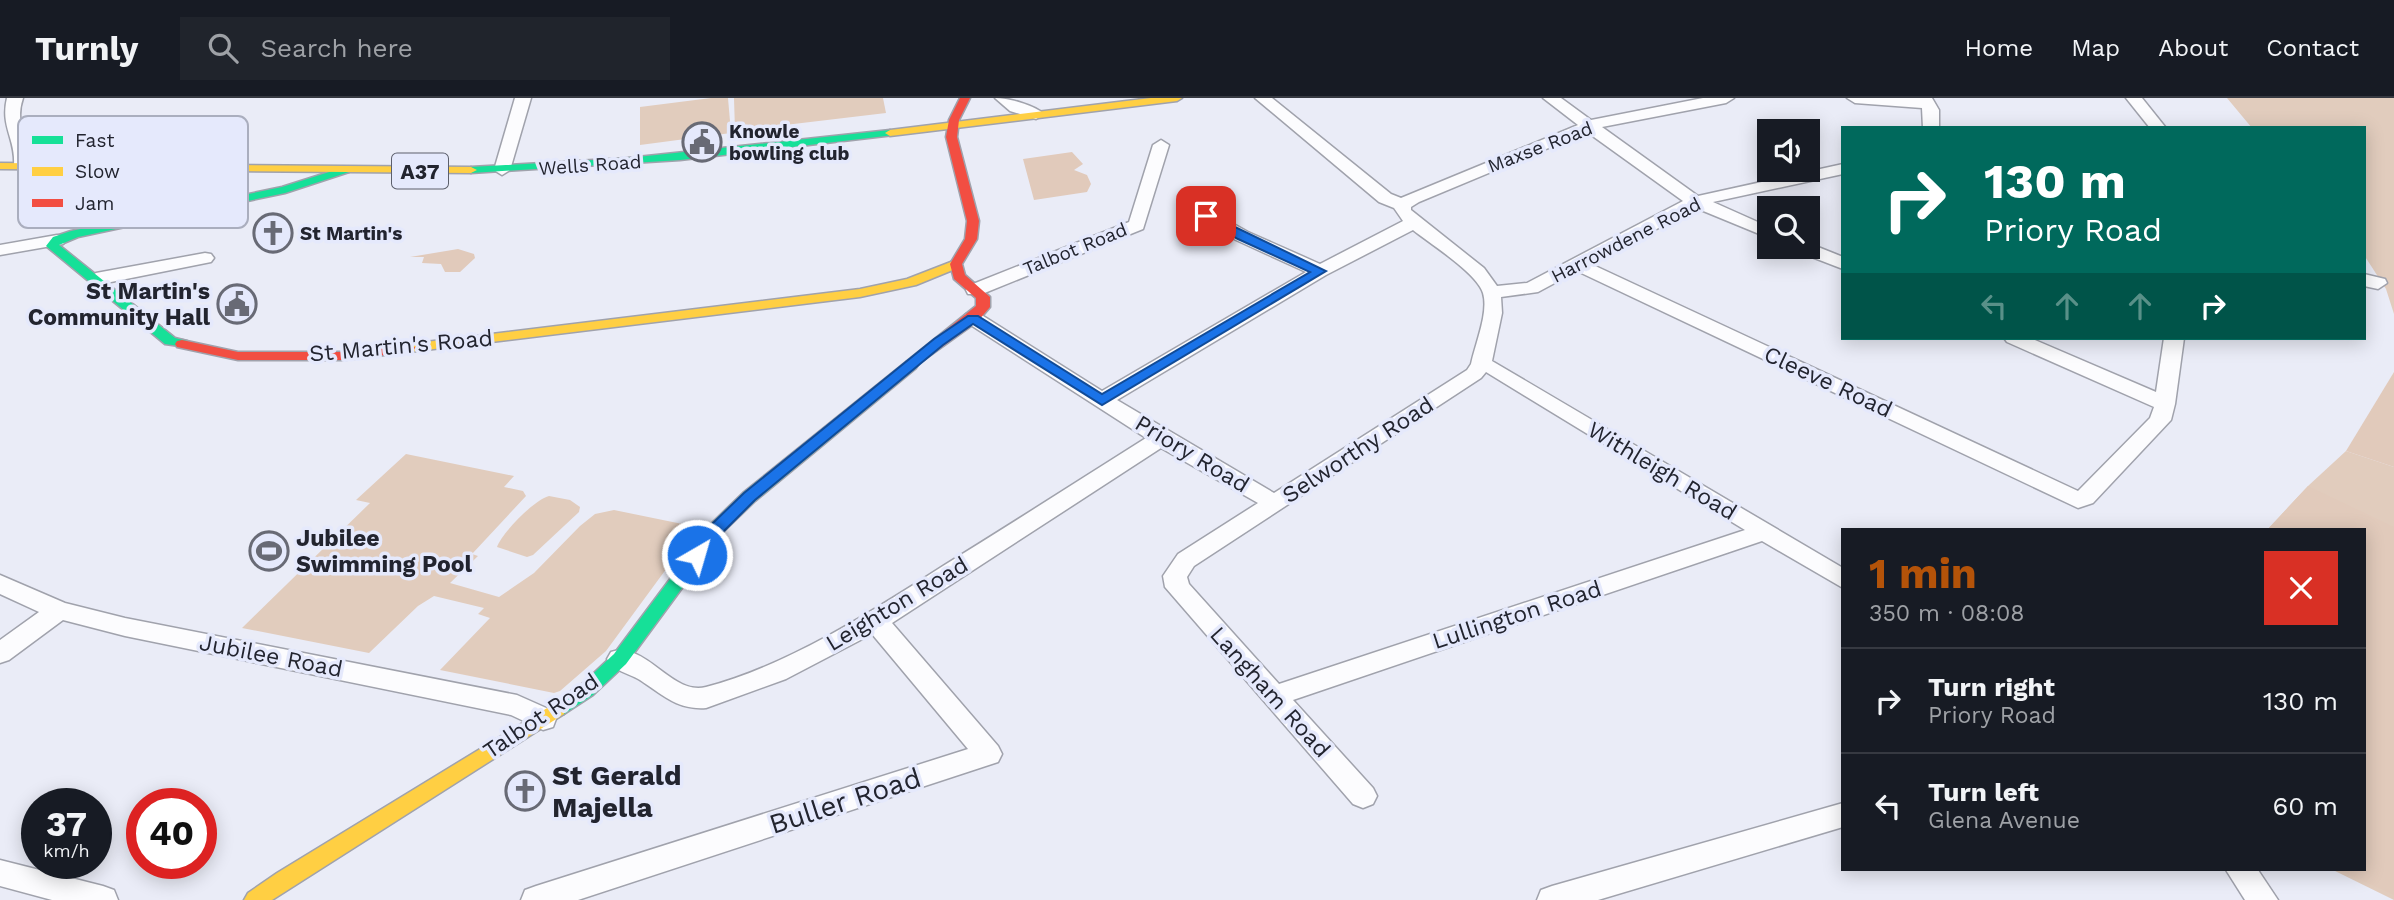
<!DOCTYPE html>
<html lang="en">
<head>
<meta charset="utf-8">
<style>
	:root { --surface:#171b24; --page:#20242c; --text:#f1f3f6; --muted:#9ea1a6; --line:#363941; --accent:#b45309 }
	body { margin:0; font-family:"Work Sans",sans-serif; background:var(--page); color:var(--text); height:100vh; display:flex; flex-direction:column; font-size:26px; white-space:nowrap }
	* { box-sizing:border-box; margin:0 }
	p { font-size:23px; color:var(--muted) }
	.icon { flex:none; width:38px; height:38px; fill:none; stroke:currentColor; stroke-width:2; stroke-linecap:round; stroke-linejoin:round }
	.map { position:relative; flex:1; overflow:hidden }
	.drawer { position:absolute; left:1841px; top:430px; width:525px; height:343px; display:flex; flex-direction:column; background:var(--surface); border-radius:0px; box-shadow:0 4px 18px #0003 }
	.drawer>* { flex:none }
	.banner { position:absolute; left:1841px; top:28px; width:525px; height:214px; border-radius:0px; box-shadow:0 4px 18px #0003; background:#00695c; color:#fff; overflow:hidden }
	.fabs { position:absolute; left:1757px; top:21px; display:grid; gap:14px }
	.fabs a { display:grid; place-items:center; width:63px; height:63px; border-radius:0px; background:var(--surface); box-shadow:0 4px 18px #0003; font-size:35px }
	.speed { position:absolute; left:21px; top:690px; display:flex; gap:14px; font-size:35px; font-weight:700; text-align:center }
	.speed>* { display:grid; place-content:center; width:91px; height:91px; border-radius:50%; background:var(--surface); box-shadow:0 4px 18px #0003; line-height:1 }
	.speed small { font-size:18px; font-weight:400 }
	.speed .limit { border:10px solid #d22; background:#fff; color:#111 }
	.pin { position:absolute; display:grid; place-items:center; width:60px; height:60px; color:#fff; margin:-30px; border-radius:14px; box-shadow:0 4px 10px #0006 }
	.me { position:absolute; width:77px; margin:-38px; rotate:38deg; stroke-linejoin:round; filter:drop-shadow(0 0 5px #0008) }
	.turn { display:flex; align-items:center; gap:24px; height:147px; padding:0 28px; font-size:32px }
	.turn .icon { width:91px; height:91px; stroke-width:2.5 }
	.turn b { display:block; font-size:49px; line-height:60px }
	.lanes { display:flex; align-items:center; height:66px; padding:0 28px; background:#0003; justify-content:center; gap:35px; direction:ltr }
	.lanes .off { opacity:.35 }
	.round { display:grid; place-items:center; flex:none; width:74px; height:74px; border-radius:0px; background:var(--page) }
	.summary { display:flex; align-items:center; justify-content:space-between; height:119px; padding:0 28px }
	h1 { font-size:42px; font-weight:700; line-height:52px; color:var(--accent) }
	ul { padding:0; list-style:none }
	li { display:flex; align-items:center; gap:21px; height:105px; padding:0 28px; border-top:2px solid var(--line) }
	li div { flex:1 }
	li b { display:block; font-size:26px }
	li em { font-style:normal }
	header { display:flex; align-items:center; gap:42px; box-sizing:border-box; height:98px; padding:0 35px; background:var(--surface); border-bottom:2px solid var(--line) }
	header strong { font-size:33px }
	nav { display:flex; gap:38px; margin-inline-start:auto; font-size:24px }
	.search { width:490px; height:63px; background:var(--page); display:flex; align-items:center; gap:18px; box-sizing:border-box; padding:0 24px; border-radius:0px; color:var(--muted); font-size:26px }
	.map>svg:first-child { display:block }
	.green { fill:#e1ccbd }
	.forest { fill:#e1cabb }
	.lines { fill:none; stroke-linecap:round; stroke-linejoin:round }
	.street-casing { stroke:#a0a2ac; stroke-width:3 }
	.fast-casing { stroke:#a0a2ac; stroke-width:3 }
	.slow-casing { stroke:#a0a2ac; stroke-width:3 }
	.jam-casing { stroke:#a0a2ac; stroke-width:3 }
	.street { fill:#fcfcfe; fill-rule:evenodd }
	.fast { fill:#16e098; fill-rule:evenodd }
	.slow { fill:#ffcf43; fill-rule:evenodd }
	.jam { fill:#f24e42; fill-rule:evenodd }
	.route { fill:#1a73e8; stroke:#114b97; stroke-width:2 }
	.labels { text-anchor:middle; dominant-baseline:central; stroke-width:7; stroke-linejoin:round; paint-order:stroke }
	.far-poi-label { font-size:19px; font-weight:bold; fill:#22242f; stroke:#e5e9fc; text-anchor:start }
	.far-street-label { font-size:19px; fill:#22242f; stroke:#e5e9fc }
	.shield { fill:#e5e9fc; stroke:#5c5f6c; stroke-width:2 }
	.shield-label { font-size:21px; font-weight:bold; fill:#22242f }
	.poi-label { font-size:23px; font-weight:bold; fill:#22242f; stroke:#e5e9fc; text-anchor:end }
	.street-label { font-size:23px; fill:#22242f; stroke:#e5e9fc }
	.near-poi-label { font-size:28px; font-weight:bold; fill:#22242f; stroke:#e5e9fc; text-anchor:start }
	.near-street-label { font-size:28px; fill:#22242f; stroke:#e5e9fc }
	.key { fill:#e5e9fc; stroke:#aaaebe; stroke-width:2 }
	.key-label { font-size:19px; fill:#22242f }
</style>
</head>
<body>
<header>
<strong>Turnly</strong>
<div class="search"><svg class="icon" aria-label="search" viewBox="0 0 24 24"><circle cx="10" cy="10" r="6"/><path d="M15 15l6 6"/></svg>Search here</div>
<nav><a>Home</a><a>Map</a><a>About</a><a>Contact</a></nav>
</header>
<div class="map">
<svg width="2394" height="802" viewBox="0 0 2394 802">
	<rect width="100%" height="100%" fill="#eaecf7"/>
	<g class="green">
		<polygon points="711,0 728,0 731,35 640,47 640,9"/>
		<polygon points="734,0 883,0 886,15 735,33"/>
		<polygon points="2227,0 2394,0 2394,216 2386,191 2364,157 2364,30 2252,30"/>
		<polygon points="2346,353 2394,369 2394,802 2333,772 2364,772 2364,432 2267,432 2308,388"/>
		<polygon points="406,356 514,378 504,389 523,393 526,398 472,456 478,458 450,485 499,499 534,475 580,428 595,416 614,412 697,429 606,553 560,593 554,595 440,572 490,520 478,516 484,510 434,498 418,508 369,555 242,530 370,405 356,402"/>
		<path d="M549 398 570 402 580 409 579 414 533 457 527 459 497 449C501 436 535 401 549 398Z"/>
	</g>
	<g class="forest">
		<polygon points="1072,54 1083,66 1074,72 1087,77 1091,86 1087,94 1034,102 1023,61"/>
		<polygon points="458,151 474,156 475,160 460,174 445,174 441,166 422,165 424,159 410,159"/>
		<polygon points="2394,274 2394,369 2346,353"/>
		<polygon points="2308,388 2394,429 2394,797 2339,772 2364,772 2364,432 2267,432"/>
	</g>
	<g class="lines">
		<g class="street-casing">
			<g id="street">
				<path d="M7 0H23C13 29 32 41 30 68L22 73 14 68C16 41 0 29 7 0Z"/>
				<polygon points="515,0 531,0 510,72 502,77 494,72"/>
				<path d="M995 0C1009 0 1034 7 1044 16L1036 21 1010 13Z"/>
				<path d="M1255 0H1272L1391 96 1401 100 1578 27 1543 0H1561L1591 22 1703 0H1734L1726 5 1602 29 1698 98 1843 66V76L1713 104 1769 129V140L1696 110 1591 166 2078 393 2150 320 2154 309 2007 244 2004 240H2030L2156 294 2164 240H2184L2175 306 2171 322 2093 405 2078 410 1577 173 1538 194 1501 199 1502 215 1492 263 1843 470V490L1762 443 1293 602 1373 690 1377 698 1373 706 1363 710 1353 706 1165 489 1163 478 1178 456 1258 405 1161 350 892 525 998 648 1002 656 998 664 578 802H521L525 792 536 788 968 651 872 536 786 581 706 610C677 612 663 597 640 582 628 575 614 573 607 561L611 554C647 543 671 598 706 589 787 568 873 513 943 468 1011 426 1078 383 1146 340L966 224 963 220 966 216H980L1102 293 1306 174 1236 142 1182 112 1179 108 1182 104H1194L1248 134 1320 166 1403 123 1394 110 1379 104ZM1587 34 1683 103 1527 185 1497 188 1484 170 1411 112V109L1419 104ZM1413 132C1429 145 1477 175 1483 195 1489 215 1475 246 1471 266L1467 272 1274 395 1117 302 1326 177ZM1486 274 1745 432 1279 586 1189 486 1187 479 1194 468 1481 280Z"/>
				<polygon points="1847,0 1932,0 1939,12 1939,30 1923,30 1922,10 1855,5"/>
				<polygon points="2126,0 2142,0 2166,30 2150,30"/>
				<polygon points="1161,42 1169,47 1143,131 982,196 968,196 966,192 968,188 1129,124 1153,47"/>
				<polygon points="57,137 63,138 66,142 63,146 0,157 0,147"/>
				<polygon points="1808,145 1843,159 1843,171 1796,153 1793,149 1808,149"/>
				<polygon points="205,155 211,156 214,160 211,164 96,187 87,181 96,175"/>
				<polygon points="2364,176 2385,181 2387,185 2378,191 2364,188"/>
				<polygon points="0,477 65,505 125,520 517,597 553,613 556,621 553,629 543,632 511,617 125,538 63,522 9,562 0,565 0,542 39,514 0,496"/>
				<polygon points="1843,705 1843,729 1598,802 1537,802 1541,792 1552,788"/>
				<polygon points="0,762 103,788 114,792 118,802 52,802 0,788"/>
				<polygon points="2226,772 2258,772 2278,802 2245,802"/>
			</g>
		</g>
		<g class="fast-casing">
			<g id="fast">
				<polygon points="890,32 895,35 894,37 680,62 471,75 465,72 471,69 628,60"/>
				<polygon points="345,69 351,72 349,74 285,95 78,139 59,147 175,240 187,243 189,246 187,249 165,246 46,148 53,139 71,133 282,89"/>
				<polygon points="911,263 916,264 918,267 916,270 755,403 724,433 626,566 593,597 564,616 557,618 550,616 548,611 550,606 581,587 614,556 712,425 743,395 906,264"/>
			</g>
		</g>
		<g class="slow-casing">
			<g id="slow">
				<polygon points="1151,0 1182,0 1177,3 890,38 885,35 890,32"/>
				<polygon points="0,65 471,69 477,72 471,75 0,71"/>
				<polygon points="956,162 960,163 960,169 916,187 860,199 409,254 402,250 409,246 860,191 907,181"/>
				<polygon points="557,604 564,606 566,611 564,616 272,802 244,802 248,795 277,775"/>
			</g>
		</g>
		<g class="jam-casing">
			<g id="jam">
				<polygon points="960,0 970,0 959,22 957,39 979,123 977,141 962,166 965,177 990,199 990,209 978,223 911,271 906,270 904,267 906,264 976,208 976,200 954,181 950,166 965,141 967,123 946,39 949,22"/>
				<polygon points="182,242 238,254 344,254 409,246 416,250 409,254 344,262 238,262 177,249 175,246 177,243"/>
			</g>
		</g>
		<use href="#street" class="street"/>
		<use href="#fast" class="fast"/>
		<use href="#slow" class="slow"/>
		<use href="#jam" class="jam"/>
	</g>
	<polygon class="route" points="1206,115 1326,173 1102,307 973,226 943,247 755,402 724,433 703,461 691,461 688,457 691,453 713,425 744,395 934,241 968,218 978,218 1102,296 1310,174 1238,141 1202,121 1200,118"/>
	<defs>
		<g id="civic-ring" transform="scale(2.0125)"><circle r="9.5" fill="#e5e9fc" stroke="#686a75" stroke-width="1.5"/><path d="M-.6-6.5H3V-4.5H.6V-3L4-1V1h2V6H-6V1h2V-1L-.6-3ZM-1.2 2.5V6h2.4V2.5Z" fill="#686a75"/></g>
		<g id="church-ring" transform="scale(2.0125)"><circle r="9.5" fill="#e5e9fc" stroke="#686a75" stroke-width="1.5"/><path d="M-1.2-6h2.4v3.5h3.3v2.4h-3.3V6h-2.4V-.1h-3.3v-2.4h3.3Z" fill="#686a75"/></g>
		<g id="stadium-ring" transform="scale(2.0125)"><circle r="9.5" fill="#e5e9fc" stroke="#686a75" stroke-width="1.5"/><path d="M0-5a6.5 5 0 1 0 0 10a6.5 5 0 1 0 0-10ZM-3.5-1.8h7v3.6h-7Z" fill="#686a75"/></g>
	</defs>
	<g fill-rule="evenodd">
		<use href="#civic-ring" x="702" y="44"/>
		<use href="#church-ring" x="273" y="135"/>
		<use href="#civic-ring" x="237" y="206"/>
		<use href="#stadium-ring" x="269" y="453"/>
		<use href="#church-ring" x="525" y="693"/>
	</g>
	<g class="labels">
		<g class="far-poi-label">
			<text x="729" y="33">Knowle<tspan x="729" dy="22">bowling club</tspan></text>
			<text x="300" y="135">St Martin's</text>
		</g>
		<g class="far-street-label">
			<text transform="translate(1540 49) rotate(-21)">Maxse Road</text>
			<text transform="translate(590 67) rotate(-4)">Wells Road</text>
			<text transform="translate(1626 142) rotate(-27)">Harrowdene Road</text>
			<text transform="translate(1075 151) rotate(-22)">Talbot Road</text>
		</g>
		<rect class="shield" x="392" y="55.5" width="56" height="35" rx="5"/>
		<g class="shield-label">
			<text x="420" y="73">A37</text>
		</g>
		<g class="poi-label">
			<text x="210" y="193">St Martin's<tspan x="210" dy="26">Community Hall</tspan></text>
			<text x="296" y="440" text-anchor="start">Jubilee<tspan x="296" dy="26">Swimming Pool</tspan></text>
		</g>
		<g class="street-label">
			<text transform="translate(401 248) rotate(-5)">St Martin's Road</text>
			<text transform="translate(1828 284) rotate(25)">Cleeve Road</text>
			<text transform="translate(1358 352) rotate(-33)">Selworthy Road</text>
			<text transform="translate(1192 356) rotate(31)">Priory Road</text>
			<text transform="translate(1662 373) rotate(31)">Withleigh Road</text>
			<text transform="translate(897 506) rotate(-31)">Leighton Road</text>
			<text transform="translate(1517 517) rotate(-18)">Lullington Road</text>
			<text transform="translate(271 558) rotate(11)">Jubilee Road</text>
			<text transform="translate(1270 594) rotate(48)">Langham Road</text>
			<text transform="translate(541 618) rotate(-34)">Talbot Road</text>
		</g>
		<g class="near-poi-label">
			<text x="552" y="677">St Gerald<tspan x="552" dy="32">Majella</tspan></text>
		</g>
		<g class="near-street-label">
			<text transform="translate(845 703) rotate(-18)">Buller Road</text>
		</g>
	</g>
	<rect x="18" y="18" width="230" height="112" rx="10" class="key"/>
	<rect x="32" y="38" width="31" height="8" fill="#16e098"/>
	<rect x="32" y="69" width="31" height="9" fill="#ffcf43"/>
	<rect x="32" y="101" width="31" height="8" fill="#f24e42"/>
	<g class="key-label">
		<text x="75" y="49">Fast</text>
		<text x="75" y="80">Slow</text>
		<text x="75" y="112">Jam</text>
	</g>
</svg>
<div class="fabs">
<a><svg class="icon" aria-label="sound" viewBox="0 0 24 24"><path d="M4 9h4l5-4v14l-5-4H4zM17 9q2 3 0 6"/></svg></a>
<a><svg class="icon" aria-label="search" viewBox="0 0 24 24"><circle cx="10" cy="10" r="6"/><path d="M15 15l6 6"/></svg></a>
</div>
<div class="speed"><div>37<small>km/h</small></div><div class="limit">40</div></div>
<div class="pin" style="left:1206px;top:118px;background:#d93025"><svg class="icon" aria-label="arrive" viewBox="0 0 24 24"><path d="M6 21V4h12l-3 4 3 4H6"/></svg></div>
<svg class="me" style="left:697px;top:457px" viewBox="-20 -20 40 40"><circle r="17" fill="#1a73e8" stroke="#fff" stroke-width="3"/><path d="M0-11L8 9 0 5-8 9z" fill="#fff"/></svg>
<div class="banner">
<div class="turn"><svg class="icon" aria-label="right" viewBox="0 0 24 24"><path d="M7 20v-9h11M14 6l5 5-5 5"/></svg><div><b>130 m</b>Priory Road</div></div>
<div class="lanes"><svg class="icon off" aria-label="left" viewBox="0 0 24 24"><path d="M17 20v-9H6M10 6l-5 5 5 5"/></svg><svg class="icon off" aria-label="ahead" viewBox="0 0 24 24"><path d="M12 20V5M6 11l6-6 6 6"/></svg><svg class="icon off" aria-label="ahead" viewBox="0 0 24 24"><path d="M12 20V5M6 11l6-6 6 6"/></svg><svg class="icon" aria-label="right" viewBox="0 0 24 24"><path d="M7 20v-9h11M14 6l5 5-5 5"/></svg></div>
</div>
<section class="drawer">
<div class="summary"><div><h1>1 min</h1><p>350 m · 08:08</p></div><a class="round" style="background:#d93025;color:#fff"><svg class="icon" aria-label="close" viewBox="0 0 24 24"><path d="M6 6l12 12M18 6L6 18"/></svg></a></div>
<ul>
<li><svg class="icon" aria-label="right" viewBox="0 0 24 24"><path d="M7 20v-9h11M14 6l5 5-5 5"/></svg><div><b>Turn right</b><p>Priory Road</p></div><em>130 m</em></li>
<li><svg class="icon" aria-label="left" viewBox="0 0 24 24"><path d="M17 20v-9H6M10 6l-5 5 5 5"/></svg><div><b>Turn left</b><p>Glena Avenue</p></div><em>60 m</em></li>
</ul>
</section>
</div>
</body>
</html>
